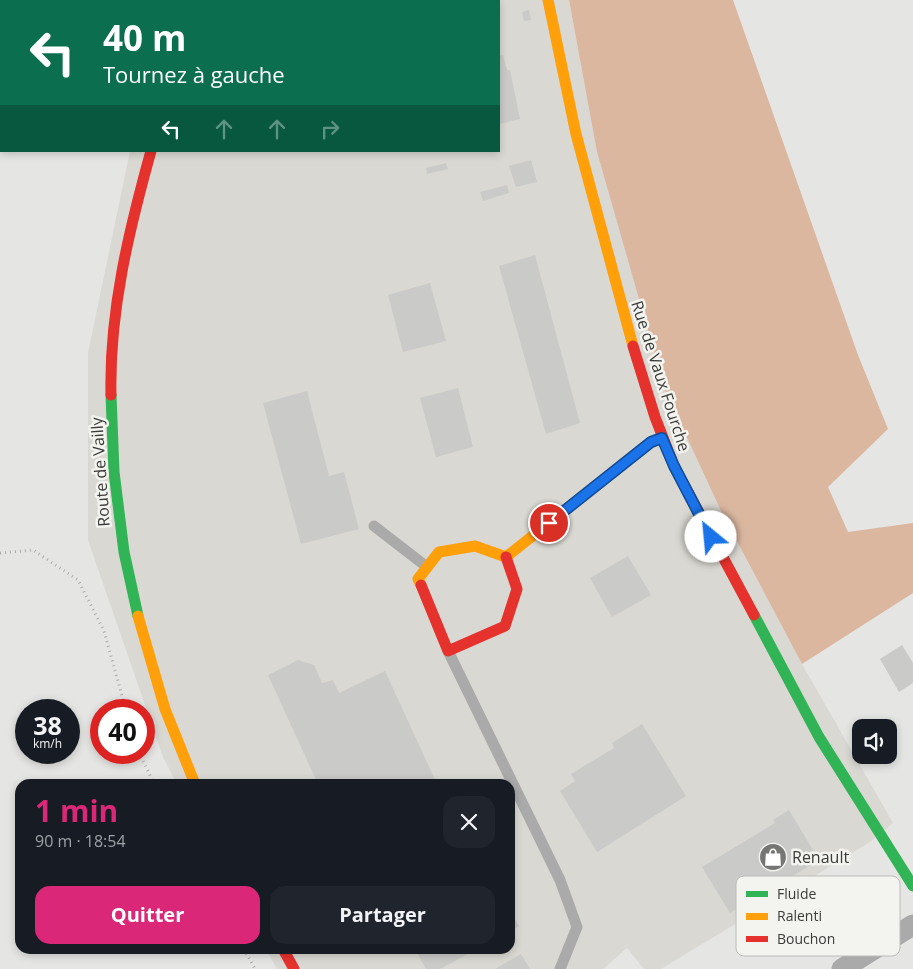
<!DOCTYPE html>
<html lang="fr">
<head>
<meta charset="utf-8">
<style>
	:root { --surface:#171b24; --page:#20242c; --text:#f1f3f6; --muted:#9ea1a6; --accent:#db2777 }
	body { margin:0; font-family:"Open Sans",sans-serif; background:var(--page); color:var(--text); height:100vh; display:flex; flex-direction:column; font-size:19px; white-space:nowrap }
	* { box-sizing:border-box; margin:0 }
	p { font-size:16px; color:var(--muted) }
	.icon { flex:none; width:28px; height:28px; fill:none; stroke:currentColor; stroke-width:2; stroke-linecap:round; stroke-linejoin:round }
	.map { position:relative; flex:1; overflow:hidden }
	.sheet { position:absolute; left:15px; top:779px; width:500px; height:175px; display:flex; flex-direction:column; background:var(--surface); border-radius:15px; box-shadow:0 2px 8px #0003 }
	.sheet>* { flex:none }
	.top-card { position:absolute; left:0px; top:0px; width:500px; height:152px; box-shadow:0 2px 8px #0003; background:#0b6e4f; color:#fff; overflow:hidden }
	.controls { position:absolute; left:852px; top:719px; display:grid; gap:10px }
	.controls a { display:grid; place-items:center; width:45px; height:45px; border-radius:10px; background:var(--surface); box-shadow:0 2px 8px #0003; font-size:25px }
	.speed { position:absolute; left:15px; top:699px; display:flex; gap:10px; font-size:25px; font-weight:700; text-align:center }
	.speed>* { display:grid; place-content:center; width:65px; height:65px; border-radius:50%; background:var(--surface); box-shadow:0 2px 8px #0003; line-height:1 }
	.speed small { font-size:12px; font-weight:400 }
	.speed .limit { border:8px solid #d22; background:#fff; color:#111 }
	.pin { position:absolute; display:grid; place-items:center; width:42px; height:42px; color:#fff; margin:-21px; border:2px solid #fff; border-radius:50%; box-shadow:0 1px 5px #0007 }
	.me { position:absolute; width:55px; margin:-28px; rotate:332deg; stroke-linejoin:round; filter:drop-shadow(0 0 4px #0008) }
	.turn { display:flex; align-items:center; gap:18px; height:105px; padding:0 20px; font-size:22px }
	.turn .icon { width:65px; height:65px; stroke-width:2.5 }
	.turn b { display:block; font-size:35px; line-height:42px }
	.lanes { display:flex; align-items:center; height:48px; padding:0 20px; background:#0003; justify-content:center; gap:25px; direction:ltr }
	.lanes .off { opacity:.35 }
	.round { display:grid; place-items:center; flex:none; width:52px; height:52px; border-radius:15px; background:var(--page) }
	.summary { display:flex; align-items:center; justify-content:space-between; height:85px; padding:0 20px }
	h1 { font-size:30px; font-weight:700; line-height:38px; color:var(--accent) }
	.primary-button { display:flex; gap:10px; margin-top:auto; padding:10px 20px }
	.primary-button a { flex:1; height:58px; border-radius:15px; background:var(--accent); color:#fff; font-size:20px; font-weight:700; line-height:58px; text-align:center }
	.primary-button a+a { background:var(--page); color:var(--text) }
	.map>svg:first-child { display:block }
	.built { fill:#d9d8d2 }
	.forest { fill:#dbb7a0 }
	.building { fill:#cacac8 }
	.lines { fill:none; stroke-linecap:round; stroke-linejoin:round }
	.path { stroke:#acacac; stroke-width:3; stroke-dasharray:1 4; stroke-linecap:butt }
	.lane { stroke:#aaa; stroke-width:11 }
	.street { stroke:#aaa; stroke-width:21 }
	.fast { stroke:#30b455; stroke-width:11 }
	.slow { stroke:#ff9f0a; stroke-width:11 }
	.jam { stroke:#e5322d; stroke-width:11 }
	.route-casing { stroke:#114b97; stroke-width:12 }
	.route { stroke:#1a73e8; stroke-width:9 }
	.labels { text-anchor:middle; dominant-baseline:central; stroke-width:5; stroke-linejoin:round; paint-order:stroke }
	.street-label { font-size:16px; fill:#3b3b3a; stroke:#f3f3ef }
	.poi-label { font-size:16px; fill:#3b3b3a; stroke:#f3f3ef; text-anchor:start }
	.key { fill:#f3f3ef; stroke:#bcbcb9; stroke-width:1 }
	.key-label { font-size:14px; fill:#3b3b3a }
</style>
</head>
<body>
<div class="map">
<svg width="913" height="969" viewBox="0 0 913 969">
	<rect width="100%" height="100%" fill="#e5e5e3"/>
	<polygon class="built" points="188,0 569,0 597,152 665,390 721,511 802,664 893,823 870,842 661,969 644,969 627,948 603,969 277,969 266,949 510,949 510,784 177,784 163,757 88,540 88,353 130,151 499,151 499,1"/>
	<polygon class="forest" points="569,0 733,0 858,355 888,429 828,487 848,532 913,523 913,593 802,664 721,511 665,390 597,152"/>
	<g class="building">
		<polygon points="529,10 531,20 524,21 522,12"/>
		<polygon points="503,55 507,70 510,70 520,119 499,124 499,56"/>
		<polygon points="531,160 537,182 516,187 509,166"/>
		<polygon points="446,163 448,169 427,174 426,168"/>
		<polygon points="507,185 509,193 483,201 480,192"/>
		<polygon points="535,255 580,423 546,434 499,266"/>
		<polygon points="430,283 446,341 403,352 388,295"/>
		<polygon points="458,388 473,447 436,457 420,398"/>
		<polygon points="307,391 329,476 344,472 359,529 301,544 263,403"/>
		<polygon points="628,556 651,595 612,617 590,578"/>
		<polygon points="902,645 913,663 913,683 899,692 880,659"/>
		<polygon points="298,660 314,665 322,683 333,680 339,693 385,671 436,782 432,784 318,784 268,675"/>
		<polygon points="642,724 686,796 597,852 560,791 575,781 571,774 614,748 612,743"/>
		<polygon points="789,810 819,860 730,913 702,867 775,823 773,820"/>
		<polygon points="510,911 519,926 510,931"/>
		<polygon points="415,949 477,949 440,969 426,969"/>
		<polygon points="521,954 530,969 495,969"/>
	</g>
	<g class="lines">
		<g class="path">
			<polyline points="0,553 33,550 78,580 104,631 126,710"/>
			<polyline points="139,752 154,784"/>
			<polyline points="244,949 255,969"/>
		</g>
		<g class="lane">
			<polyline points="374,526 427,567"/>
			<polyline points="448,651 560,880 577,927 560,969"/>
		</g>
		<polyline class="street" points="842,969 913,925"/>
		<g class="fast">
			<polyline points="111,395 114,472 124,552 138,616"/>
			<polyline points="754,615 819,737 913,886"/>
		</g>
		<g class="slow">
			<polyline points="548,0 576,134 633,346"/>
			<polyline points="421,585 418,579 439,552 475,546 506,557 651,442 662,438"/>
			<polyline points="138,616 165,709 195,784"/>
		</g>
		<g class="jam">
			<polyline points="221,1 222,0"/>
			<polyline points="633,346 655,417 674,466 754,615"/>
			<path d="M111 395C109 312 129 230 151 151"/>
			<polyline points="421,585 448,651 505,626 517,589 506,557"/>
			<polyline points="283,949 294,969"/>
		</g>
	</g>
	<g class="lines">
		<g class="route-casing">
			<polyline id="route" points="549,523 651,442 662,438 674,466 711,537"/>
		</g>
		<use href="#route" class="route"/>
	</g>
	<defs>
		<g id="shop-disc" transform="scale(1.4375)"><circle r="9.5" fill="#767675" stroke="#f3f3ef"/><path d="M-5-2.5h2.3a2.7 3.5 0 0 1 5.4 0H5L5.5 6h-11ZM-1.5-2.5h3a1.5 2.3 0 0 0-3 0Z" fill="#fff"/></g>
	</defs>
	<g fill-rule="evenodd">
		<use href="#shop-disc" x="773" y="857"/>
	</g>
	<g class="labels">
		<g class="street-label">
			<text transform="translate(661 376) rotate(72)">Rue de Vaux Fourche</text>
			<text transform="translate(100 472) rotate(-94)">Route de Vailly</text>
		</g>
		<g class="poi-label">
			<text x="792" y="857">Renault</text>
		</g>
	</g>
	<rect x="736" y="876" width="164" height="80" rx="8" class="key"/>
	<rect x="746" y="891" width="22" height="6" fill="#30b455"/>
	<rect x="746" y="913" width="22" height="7" fill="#ff9f0a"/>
	<rect x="746" y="936" width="22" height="6" fill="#e5322d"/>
	<g class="key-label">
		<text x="777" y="899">Fluide</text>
		<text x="777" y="921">Ralenti</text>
		<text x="777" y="944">Bouchon</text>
	</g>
</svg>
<div class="controls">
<a><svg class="icon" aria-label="sound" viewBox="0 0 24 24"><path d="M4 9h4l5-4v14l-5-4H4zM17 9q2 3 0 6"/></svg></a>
</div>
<div class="speed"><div>38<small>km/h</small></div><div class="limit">40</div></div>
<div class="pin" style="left:549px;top:523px;background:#d93025"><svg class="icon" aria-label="arrive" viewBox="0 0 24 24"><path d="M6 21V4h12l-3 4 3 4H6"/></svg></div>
<svg class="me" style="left:711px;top:537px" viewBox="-20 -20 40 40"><circle r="19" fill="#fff"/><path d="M0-13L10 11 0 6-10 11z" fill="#1a73e8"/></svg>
<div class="top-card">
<div class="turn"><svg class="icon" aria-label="left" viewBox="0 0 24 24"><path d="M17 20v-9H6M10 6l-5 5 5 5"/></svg><div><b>40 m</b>Tournez à gauche</div></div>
<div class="lanes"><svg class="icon" aria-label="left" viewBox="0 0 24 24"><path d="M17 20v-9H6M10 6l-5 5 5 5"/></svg><svg class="icon off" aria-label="ahead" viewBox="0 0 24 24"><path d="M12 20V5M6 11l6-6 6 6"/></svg><svg class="icon off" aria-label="ahead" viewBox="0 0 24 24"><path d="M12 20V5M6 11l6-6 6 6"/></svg><svg class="icon off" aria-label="right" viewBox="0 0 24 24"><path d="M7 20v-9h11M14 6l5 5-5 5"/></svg></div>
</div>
<section class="sheet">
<div class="summary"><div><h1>1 min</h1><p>90 m · 18:54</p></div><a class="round"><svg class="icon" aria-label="close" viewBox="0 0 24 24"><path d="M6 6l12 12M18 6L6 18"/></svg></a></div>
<div class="primary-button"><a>Quitter</a><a>Partager</a></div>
</section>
</div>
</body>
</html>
